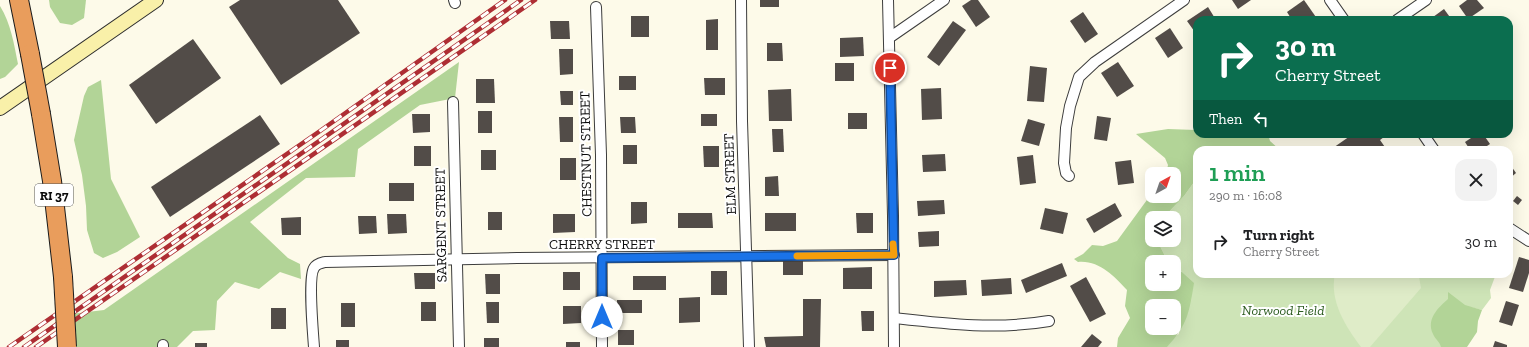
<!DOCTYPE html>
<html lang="en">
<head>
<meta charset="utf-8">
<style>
	:root { --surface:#fff; --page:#f2f2f2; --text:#202124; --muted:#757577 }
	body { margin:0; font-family:"Zilla Slab",serif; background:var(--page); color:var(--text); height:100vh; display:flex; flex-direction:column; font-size:15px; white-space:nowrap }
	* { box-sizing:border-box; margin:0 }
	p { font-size:13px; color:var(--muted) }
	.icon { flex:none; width:22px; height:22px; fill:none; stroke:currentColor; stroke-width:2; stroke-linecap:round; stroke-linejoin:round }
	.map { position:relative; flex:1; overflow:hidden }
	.details { position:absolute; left:1193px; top:146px; width:320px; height:132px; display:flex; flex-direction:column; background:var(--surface); border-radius:12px; box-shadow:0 4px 16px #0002 }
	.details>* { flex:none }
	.guide { position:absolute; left:1193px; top:16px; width:320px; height:122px; border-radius:12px; box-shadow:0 4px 16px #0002; background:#0b6e4f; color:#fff; overflow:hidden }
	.needle { width:26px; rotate:40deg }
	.fabs { position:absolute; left:1145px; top:167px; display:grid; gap:8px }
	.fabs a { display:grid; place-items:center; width:36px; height:36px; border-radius:8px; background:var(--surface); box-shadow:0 4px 16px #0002; font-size:20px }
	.pin { position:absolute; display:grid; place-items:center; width:34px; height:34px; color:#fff; margin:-17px; border:2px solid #fff; border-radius:50%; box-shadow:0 1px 4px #0007 }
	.me { position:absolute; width:44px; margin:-22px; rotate:0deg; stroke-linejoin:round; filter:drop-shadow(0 0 3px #0008) }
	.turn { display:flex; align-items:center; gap:14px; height:84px; padding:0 16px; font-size:18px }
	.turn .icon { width:52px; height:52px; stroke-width:2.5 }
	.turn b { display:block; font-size:28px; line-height:34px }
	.then { display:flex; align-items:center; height:38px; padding:0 16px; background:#0003; gap:8px; font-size:15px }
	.round { display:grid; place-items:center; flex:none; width:42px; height:42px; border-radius:12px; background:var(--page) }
	.summary { display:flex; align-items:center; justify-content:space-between; height:68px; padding:0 16px }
	h1 { font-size:24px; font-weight:600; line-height:30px; color:#1e9e55 }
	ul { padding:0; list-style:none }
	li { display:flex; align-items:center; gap:12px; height:56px; padding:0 16px }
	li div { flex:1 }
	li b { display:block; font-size:15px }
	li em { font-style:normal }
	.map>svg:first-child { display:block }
	.green { fill:#cee4b7 }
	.forest { fill:#b2d497; fill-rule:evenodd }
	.pitch { fill:#dfecc8 }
	.building { fill:#524c48 }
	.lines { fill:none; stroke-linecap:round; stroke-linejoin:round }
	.minor-casing { stroke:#3d3d3d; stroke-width:12 }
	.secondary-casing { stroke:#2c2c2c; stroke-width:16 }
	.motorway-casing { stroke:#1b1b1b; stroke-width:20 }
	.minor { stroke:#fff; stroke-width:10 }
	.secondary { stroke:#f9f0a9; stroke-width:14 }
	.motorway { stroke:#e99d5c; stroke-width:18 }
	.rail-casing { stroke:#ae2e34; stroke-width:4.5 }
	.rail { stroke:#fff; stroke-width:3; stroke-dasharray:9; stroke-linecap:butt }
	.motorway-bridge-casing { stroke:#1b1b1b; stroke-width:20; stroke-linecap:butt }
	.motorway-bridge { stroke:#e99d5c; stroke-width:18 }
	.route-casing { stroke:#114b97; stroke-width:10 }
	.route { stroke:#1a73e8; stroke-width:7 }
	.slow { stroke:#f59e0b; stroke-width:7 }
	.labels { text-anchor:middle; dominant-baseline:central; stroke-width:4; stroke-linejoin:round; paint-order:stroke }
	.shield { fill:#fff; stroke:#545454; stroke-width:1 }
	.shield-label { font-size:13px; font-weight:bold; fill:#0a0a0a }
	.street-label { font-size:14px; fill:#0a0a0a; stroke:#fff }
	.park-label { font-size:14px; font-style:italic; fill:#2d5c21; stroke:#fff }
</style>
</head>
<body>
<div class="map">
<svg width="1529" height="347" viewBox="0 0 1529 347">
	<rect width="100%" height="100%" fill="#fdfae9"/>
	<polygon class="green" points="1197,178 1197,274 1496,274 1490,290 1491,298 1482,310 1470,307 1446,347 1153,347 1179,334 1182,272 1174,265 1174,262 1171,262 1166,258 1157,240 1174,240 1174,218 1163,218 1184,196"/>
	<g class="forest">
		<polygon points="49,0 86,0 84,18 72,25 60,23 50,7"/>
		<path d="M0 6C11 24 14 44 18 64L5 77 0 79Z"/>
		<polygon points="459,62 455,98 420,105 358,149 355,177 306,178 250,222 288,258 300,264 301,279 280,272 259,289 235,282 217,301 215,330 193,331 177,347 73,347 71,314 104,310"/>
		<polygon points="101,80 111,179 140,237 117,252 103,258 94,253 87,230 86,206 82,175 74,140 84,96 88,87"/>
		<path d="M1197 128V134H1268L1270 141 1280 150H1197V178L1184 196 1163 218H1152V240H1157L1166 258 1171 262H1152V284H1174V265L1194 283C1189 313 1188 324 1167 347H1117L1118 338 1130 318 1125 306 1127 290C1114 276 1099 260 1078 262L1074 259 1083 254 1092 245 1103 246 1117 241 1152 193V196H1174V174H1166L1168 165 1165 158 1136 134 1168 129 1196 130ZM1152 306H1174V328H1152Z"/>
		<path d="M1448 292 1465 305 1482 310 1478 321 1477 332 1467 347H1441C1440 342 1435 339 1433 334 1426 319 1438 308 1448 299Z"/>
	</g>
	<path class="pitch" d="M1335 274H1411L1419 277 1421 288 1370 347H1361C1346 327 1329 301 1335 274Z"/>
	<g class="building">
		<polygon points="240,0 338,0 360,33 281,85 229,7"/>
		<rect x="760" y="0" width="19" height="7"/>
		<polygon points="971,0 978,0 990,17 976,27 962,6"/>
		<polygon points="1232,0 1251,0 1238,9"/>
		<polygon points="1304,0 1318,20 1292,20 1287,12"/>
		<polygon points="1467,0 1477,0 1484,8 1468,19 1459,6"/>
		<polygon points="1208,7 1216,20 1197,20 1197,35 1187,21"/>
		<polygon points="1444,9 1452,20 1429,20"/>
		<polygon points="1083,12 1098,34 1085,43 1070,21"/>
		<rect x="631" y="16" width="18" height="21"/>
		<polygon points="718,19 718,50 706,50 706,20"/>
		<polygon points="550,21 569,21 570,39 551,39"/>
		<polygon points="953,21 966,30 939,66 927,57"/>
		<polygon points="1170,28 1183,48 1168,58 1155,38"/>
		<polygon points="863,37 864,56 840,57 840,38"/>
		<polygon points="193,39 221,78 156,124 129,85"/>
		<polygon points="767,43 782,43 783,61 767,61"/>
		<polygon points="559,49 573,49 573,74 560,75"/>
		<polygon points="1118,62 1134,86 1117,97 1101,73"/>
		<rect x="835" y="63" width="19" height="18"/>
		<polygon points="1030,66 1047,68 1044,102 1027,101"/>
		<rect x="619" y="76" width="17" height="14"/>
		<polygon points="704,78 725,78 725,95 705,95"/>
		<polygon points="476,79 494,79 495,103 476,103"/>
		<polygon points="941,88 942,119 922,120 921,89"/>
		<polygon points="791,89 792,121 769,121 768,90"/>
		<polygon points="560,91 573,91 573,105 561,105"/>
		<rect x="478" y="111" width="14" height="22"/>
		<rect x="848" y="113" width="19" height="16"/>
		<polygon points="412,114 430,114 430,132 413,133"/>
		<rect x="701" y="114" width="16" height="12"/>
		<polygon points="260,115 280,144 170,217 151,187"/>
		<polygon points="1097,116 1111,118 1107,141 1094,139"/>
		<polygon points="559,117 573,117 573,142 560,142"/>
		<polygon points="620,117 635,117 636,133 621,133"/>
		<polygon points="1028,119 1045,124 1039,146 1021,141"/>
		<polygon points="772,129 783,129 784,152 773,152"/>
		<polygon points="1353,134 1382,134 1384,137 1380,140 1387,150 1330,150"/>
		<polygon points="1477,134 1483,134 1490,144 1481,150 1470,150 1465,142"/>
		<rect x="623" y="145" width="14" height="19"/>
		<rect x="414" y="146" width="17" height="20"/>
		<polygon points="703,146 719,146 719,167 704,167"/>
		<rect x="481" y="150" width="15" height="20"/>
		<polygon points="945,154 946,171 923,172 922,155"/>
		<polygon points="1033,155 1036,183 1020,185 1017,157"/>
		<rect x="560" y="158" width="16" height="22"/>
		<polygon points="1131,160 1134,183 1118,185 1115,162"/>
		<polygon points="1509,163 1516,173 1509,179"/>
		<polygon points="778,176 779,196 765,196 765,177"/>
		<rect x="389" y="183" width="25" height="18"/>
		<polygon points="1517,196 1522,200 1518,205 1513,201"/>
		<polygon points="944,200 945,214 918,216 917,201"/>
		<polygon points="631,202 647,202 647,223 631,224"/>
		<polygon points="1115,203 1122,216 1094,233 1086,219"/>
		<polygon points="1045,208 1068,213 1063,234 1040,229"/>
		<rect x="488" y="212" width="14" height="18"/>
		<polygon points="678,213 712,213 713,228 678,228"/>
		<rect x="765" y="213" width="31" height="18"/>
		<polygon points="856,213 873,213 873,233 857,233"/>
		<polygon points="387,214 406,214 407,233 388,234"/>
		<polygon points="553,214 575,214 575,232 553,233"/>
		<polygon points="358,216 376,216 377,233 359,234"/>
		<polygon points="301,217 301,235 282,235 281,218"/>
		<polygon points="939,231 939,246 919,247 918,232"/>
		<polygon points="1519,257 1529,260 1529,273 1523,292 1509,288"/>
		<rect x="783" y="261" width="20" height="14"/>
		<polygon points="1062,263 1067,276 1026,293 1021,280"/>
		<polygon points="872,267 872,289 843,289 843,268"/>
		<rect x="711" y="271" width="16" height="24"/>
		<rect x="563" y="272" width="17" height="18"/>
		<polygon points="414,273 435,273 435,289 415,289"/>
		<polygon points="485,274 500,274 500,294 486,294"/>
		<rect x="633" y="276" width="33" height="14"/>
		<polygon points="1086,277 1106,314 1090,322 1070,286"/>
		<polygon points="1011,278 1012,294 982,296 981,280"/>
		<polygon points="966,280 967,295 934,297 934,281"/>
		<polygon points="700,297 700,322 679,323 679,298"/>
		<polygon points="803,299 821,299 820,347 766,347 764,337 803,336"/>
		<rect x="617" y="300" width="25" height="13"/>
		<polygon points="1506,301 1519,305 1512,326 1499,322"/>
		<rect x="421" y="302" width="15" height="19"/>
		<polygon points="486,302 499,302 499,323 487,323"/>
		<rect x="341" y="303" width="14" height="24"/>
		<polygon points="563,306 581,306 581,323 563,324"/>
		<rect x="271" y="308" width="15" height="21"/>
		<polygon points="861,311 874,311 874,331 862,331"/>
		<rect x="618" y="330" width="16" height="15"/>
		<polygon points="1092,334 1102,342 1098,347 1081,347"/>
		<rect x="484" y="338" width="15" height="9"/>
		<rect x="336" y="340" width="13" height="7"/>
		<polygon points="1495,341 1507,345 1507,347 1493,347"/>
		<rect x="566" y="342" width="14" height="5"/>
		<rect x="195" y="343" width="12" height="4"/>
	</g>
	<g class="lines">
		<g class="minor-casing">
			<g id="minor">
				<polyline points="454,0 455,3"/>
				<polyline points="741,0 742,121 749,347"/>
				<polyline points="888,0 893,216 894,347"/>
				<polyline points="1330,0 1344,20"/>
				<polyline points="596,7 601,155 602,347"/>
				<polyline points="1397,20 1426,0"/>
				<polyline points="889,38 944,0"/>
				<polyline points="453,102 459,347"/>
				<polyline points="1423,134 1434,150"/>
				<polyline points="1069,176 1066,173 1064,163 1066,128 1070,106 1079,77 1095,62 1184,0"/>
				<polyline points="1509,228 1529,241"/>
				<path d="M894 318C947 324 997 330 1049 321"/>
				<polyline points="163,345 163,347"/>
				<path d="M314 347C313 333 308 277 314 268 316 264 321 263 325 262L517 258 894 255"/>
			</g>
		</g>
		<g class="secondary-casing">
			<polyline id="secondary" points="0,108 156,0"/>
		</g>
		<g class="motorway-casing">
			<g id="motorway">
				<polyline points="19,0 30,54"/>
				<polyline points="41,114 52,181 63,277"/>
			</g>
		</g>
		<use href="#minor" class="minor"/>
		<use href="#secondary" class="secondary"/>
		<use href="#motorway" class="motorway"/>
		<g class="rail-casing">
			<g id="rail">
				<polyline points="9,347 320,131 505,0"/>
				<polyline points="24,347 521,0"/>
				<polyline points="36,347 535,0"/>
			</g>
		</g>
		<use href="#rail" class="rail"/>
		<g class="motorway-bridge-casing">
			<g id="motorway-bridge">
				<polyline points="30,54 41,114"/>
				<polyline points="63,277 67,347"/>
			</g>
		</g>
		<use href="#motorway-bridge" class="motorway-bridge"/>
	</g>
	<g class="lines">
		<g class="route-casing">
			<polyline id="route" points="602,317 602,258 894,255 890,68"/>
		</g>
		<use href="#route" class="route"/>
		<polyline class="slow" points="797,256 894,255 893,244"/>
	</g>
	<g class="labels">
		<rect class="shield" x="35" y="184" width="38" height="22" rx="3"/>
		<g class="shield-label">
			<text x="54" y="195">RI 37</text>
		</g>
		<g class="street-label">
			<text transform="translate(586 154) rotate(-91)">CHESTNUT STREET</text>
			<text transform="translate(730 174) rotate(-92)">ELM STREET</text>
			<text transform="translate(441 225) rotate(-91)">SARGENT STREET</text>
			<text x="602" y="244">CHERRY STREET</text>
		</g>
		<g class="park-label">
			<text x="1283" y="310">Norwood Field</text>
		</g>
	</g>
</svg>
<div class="fabs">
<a><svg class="needle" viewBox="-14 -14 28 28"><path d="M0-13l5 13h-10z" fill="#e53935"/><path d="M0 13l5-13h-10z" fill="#757577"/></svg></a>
<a><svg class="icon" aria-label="layers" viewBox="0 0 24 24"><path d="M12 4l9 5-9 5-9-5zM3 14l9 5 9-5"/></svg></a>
<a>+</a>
<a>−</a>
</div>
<div class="pin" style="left:890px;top:68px;background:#d93025"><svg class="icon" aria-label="arrive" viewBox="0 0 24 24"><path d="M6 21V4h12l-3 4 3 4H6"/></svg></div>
<svg class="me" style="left:602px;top:317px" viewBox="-20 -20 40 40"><circle r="19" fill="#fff"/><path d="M0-13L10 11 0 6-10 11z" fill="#1a73e8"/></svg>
<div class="guide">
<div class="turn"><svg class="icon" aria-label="right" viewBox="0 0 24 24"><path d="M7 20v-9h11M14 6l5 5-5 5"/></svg><div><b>30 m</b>Cherry Street</div></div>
<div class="then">Then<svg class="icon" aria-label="left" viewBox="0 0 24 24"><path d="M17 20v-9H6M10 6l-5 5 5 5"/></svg></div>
</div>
<section class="details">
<div class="summary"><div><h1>1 min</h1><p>290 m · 16:08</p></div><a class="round"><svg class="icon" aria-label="close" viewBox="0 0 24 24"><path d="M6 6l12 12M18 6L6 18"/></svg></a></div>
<ul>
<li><svg class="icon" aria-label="right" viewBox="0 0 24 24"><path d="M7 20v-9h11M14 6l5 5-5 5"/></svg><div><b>Turn right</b><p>Cherry Street</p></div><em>30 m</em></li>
</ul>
</section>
</div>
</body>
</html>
